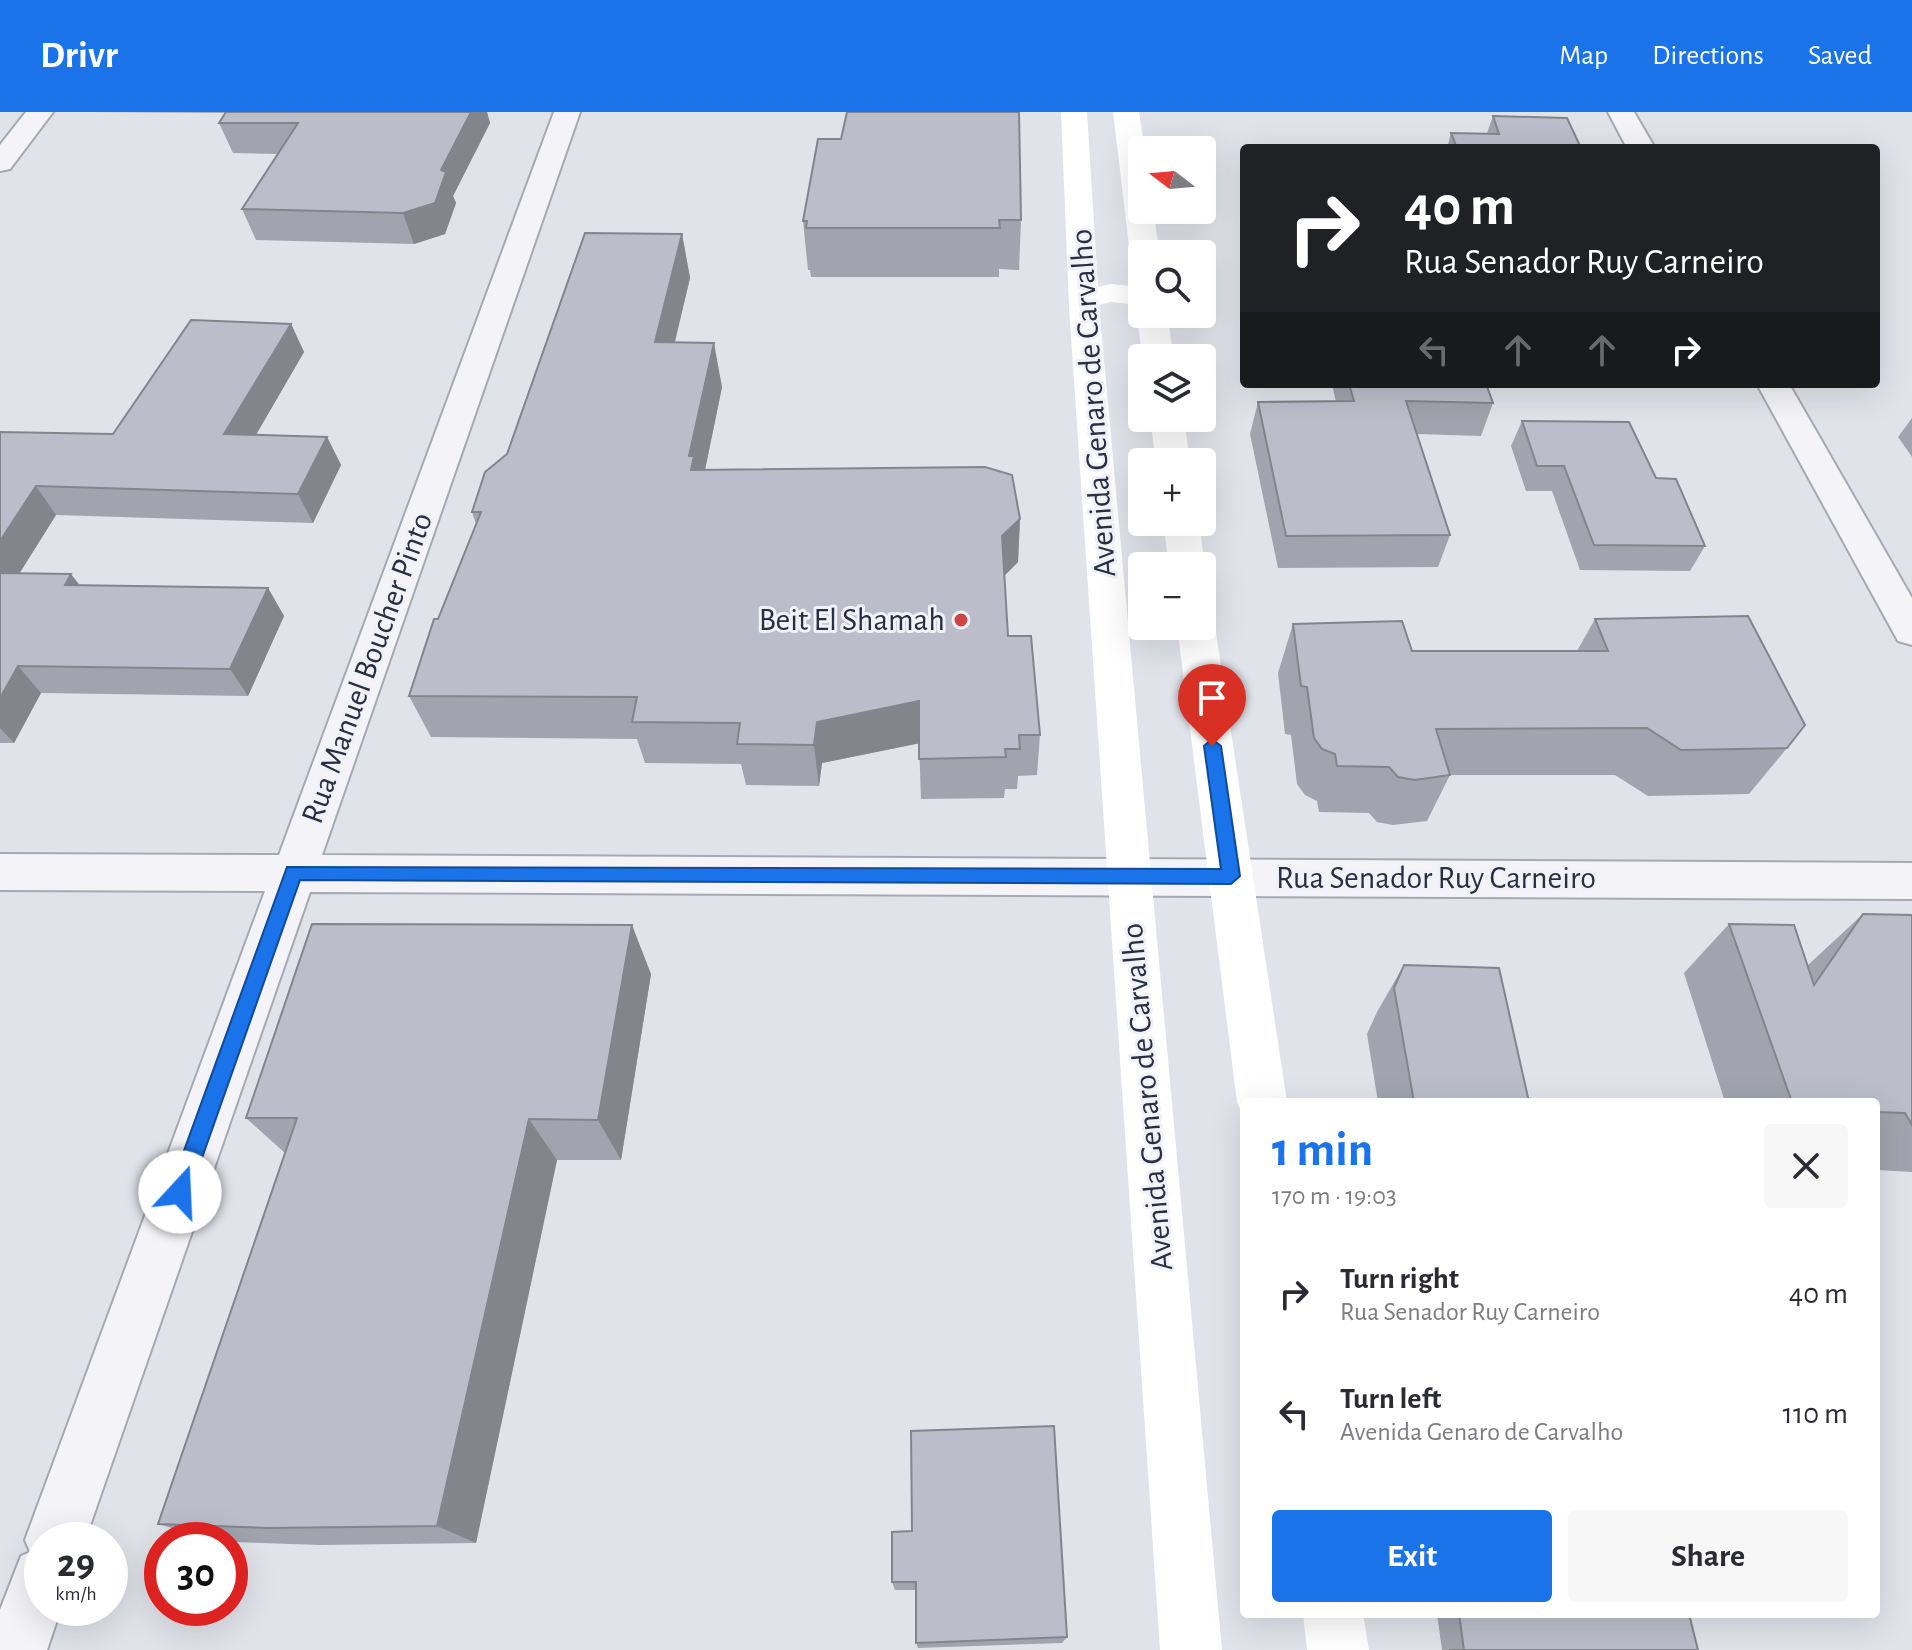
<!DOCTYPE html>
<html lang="en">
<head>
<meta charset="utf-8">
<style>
	:root { --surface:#fff; --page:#f7f7f7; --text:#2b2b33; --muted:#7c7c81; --accent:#1a73e8 }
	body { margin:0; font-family:"Alegreya Sans",sans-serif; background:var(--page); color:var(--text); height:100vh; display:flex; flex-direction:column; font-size:30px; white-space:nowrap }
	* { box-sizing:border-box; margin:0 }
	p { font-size:26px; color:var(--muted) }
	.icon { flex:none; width:44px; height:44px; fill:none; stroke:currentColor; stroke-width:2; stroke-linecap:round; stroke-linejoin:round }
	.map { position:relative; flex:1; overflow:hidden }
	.drawer { position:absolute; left:1240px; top:986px; width:640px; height:520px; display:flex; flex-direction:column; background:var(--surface); border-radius:8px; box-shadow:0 8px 32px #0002 }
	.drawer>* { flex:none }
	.banner { position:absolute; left:1240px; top:32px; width:640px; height:244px; border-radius:8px; box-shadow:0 8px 32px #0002; background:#202124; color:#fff; overflow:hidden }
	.needle { width:52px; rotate:286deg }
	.buttons { position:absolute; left:1128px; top:24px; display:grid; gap:16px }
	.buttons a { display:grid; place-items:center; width:88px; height:88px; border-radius:8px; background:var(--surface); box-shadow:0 8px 32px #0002; font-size:40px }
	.speed { position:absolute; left:24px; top:1410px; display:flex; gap:16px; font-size:40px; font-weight:700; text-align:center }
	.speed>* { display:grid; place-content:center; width:104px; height:104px; border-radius:50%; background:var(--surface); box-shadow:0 8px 32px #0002; line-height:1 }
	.speed small { font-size:20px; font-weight:400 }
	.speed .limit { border:12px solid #d22; background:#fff; color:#111 }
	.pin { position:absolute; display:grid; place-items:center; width:68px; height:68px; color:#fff; margin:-82px -34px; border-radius:50% 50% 50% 0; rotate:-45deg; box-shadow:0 0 8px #0007 }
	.pin .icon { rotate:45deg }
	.me { position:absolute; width:88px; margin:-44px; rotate:20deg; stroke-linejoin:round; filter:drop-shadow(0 0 6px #0008) }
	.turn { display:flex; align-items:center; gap:28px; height:168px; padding:0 32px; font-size:36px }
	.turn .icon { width:104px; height:104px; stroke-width:2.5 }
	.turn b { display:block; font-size:56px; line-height:68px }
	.lanes { display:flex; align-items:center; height:76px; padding:0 32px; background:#0003; justify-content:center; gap:40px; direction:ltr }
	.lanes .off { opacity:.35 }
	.round { display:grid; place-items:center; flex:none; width:84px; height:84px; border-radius:8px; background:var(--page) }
	.headline { display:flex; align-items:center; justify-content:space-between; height:136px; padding:0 32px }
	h1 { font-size:48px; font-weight:700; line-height:60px; color:var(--accent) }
	.button { display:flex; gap:16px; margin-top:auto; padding:16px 32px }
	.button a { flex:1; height:92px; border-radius:8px; background:var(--accent); color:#fff; font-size:32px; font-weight:700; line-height:92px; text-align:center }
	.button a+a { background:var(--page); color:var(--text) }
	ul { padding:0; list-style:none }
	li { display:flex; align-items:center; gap:24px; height:120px; padding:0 32px }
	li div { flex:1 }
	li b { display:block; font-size:30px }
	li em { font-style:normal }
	header { display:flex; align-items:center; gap:48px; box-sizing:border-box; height:112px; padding:0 40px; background:var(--accent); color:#fff }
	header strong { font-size:38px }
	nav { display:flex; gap:44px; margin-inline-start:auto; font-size:28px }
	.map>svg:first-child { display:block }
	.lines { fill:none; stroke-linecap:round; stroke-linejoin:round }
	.street-casing { stroke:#a6a9b4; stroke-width:4 }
	.street { fill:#f4f4f8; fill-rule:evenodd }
	.secondary { fill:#fff; fill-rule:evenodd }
	.wall { fill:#a1a3ae }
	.shaded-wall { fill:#83858d }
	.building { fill:#bbbeca; stroke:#83858d; stroke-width:2 }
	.route { fill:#1a73e8; stroke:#114b97; stroke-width:2 }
	.poi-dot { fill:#cf4545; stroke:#f0f2f7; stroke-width:3 }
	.labels { text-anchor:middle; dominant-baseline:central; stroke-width:6; stroke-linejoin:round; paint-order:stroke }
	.street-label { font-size:32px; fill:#292e42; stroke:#f0f2f7 }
	.poi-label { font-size:32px; fill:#292e42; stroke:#f0f2f7; text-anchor:end }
</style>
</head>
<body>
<header>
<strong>Drivr</strong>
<nav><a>Map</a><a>Directions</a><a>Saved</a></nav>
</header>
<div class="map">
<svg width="1912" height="1538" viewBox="0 0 1912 1538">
	<rect width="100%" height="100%" fill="#e1e3ea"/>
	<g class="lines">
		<g class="street-casing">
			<g id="street">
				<polygon points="26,0 53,0 10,57 0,59 0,33"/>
				<polygon points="554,0 580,0 322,743 1912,751 1912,787 310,780 85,1428 42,1428 42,1496 61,1496 47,1538 0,1538 0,1498 21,1444 30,1440 25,1428 265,779 0,778 0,742 279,743"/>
				<polygon points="1608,0 1634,0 1655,36 1627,36"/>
				<polygon points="1757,272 1789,272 1912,486 1912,533 1898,529"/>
			</g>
		</g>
		<use href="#street" class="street"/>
		<g class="secondary">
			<polygon points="1061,0 1087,0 1098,175 1111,172 1142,175 1142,193 1111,190 1099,193 1222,1538 1160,1538 1069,195"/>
			<polygon points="1113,0 1139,0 1145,38 1142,38 1142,98 1153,98 1160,142 1142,142 1142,150 1135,148 1130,142"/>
			<polygon points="1142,195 1142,202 1167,202 1174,246 1142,246 1137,202"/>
			<polygon points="1150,306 1184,306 1190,350 1156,350"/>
			<polygon points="1163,410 1199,410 1205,454 1202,460 1202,454 1169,454"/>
			<polygon points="1202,502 1209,504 1215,514 1287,990 1244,990 1244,1005 1237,990 1177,514 1202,514"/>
			<polygon points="1303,1502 1363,1502 1369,1538 1307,1538"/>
		</g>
	</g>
	<g class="wall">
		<polygon points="91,0 487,0 490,11 453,84 456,91 445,122 414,132 256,128 242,97 278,42 233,41 219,11 226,1"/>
		<polygon points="1493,4 1581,36 1447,36 1451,21 1487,21"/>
		<polygon points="1021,108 1019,158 999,157 999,165 811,165 810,158 808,158 803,109"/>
		<polygon points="682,122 690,166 675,230 722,275 705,358 1020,407 1018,450 1004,464 1008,524 1040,623 1037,663 1018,664 1017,677 1005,677 1004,686 921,687 919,631 822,651 819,674 746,673 741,652 645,651 637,627 431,625 409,584 476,412 472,400 507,342"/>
		<polygon points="291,212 304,240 256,323 327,325 341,353 313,411 56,403 19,462 79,473 268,476 284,504 248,584 41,581 14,631 0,631 0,320 113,322"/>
		<polygon points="1332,272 1486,272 1493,291 1481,324 1417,322 1450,423 1438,455 1278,456 1250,322 1258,290 1336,290"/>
		<polygon points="1912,306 1912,345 1898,325"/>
		<polygon points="1522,309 1656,366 1705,434 1690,459 1580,458 1552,379 1526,379 1511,334"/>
		<polygon points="1595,507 1787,636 1749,682 1648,684 1615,663 1450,663 1427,709 1393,713 1377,710 1369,701 1319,700 1317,689 1305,683 1297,672 1291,623 1285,622 1278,561 1293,512 1412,539 1577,539"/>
		<polygon points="1863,802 1912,803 1912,1060 1876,1058 1876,990 1725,990 1684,861 1729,812 1807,854"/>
		<polygon points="1404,853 1529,990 1378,990 1367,922 1377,900"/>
		<polygon points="651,862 621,1048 557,1048 476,1431 320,1433 230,1430 230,1428 214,1428 158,1412 285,1041 246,1006"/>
		<polygon points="892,1420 1067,1525 1062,1531 918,1536 916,1531 916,1478 895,1478 892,1470"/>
		<polygon points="1437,1502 1689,1502 1698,1538 1442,1538"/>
	</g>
	<g class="shaded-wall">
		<polygon points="471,0 487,0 490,11 453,84 456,91 445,122 414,132 403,101 441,58"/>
		<polygon points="682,122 690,166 664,274 655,230"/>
		<polygon points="291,212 304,240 240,350 224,322"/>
		<polygon points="714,231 722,275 701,377 700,402 689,344"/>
		<polygon points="327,325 341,353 313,411 298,382"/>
		<polygon points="36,374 56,403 2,489 0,487 0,429"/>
		<polygon points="1020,407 1018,450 1000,468 1002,424"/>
		<polygon points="71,462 92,489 65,473"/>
		<polygon points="268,476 284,504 248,584 230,557"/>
		<polygon points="18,554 41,581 14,631 0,616 0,586"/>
		<polygon points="919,589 921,631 822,651 819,674 814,633 817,610"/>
		<polygon points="632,813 651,862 621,1048 598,1008"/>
		<polygon points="529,1007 557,1048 476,1431 437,1414"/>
	</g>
	<g class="building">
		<polygon points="226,0 471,0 441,58 446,60 435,91 403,101 242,97 298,11 219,11"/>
		<polygon points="847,0 1019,0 1021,108 999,108 1000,116 806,116 807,109 803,109 818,27 841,27"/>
		<polygon points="1493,4 1567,6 1581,36 1457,36 1451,21 1499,22"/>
		<polygon points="585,121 682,122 655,230 714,231 689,344 694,344 691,358 985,355 1012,363 1020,407 1002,424 1008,524 1031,524 1040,623 1019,623 1020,637 1005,637 1006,645 919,647 919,589 817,610 814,633 737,632 740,611 632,610 637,585 409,584 434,507 438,507 481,400 472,400 485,360 507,342"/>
		<polygon points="191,208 291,212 224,322 327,325 298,382 36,374 0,429 0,320 113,322"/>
		<polygon points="1349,272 1486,272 1493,291 1406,289 1450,423 1286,424 1258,290 1354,289"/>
		<polygon points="1522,309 1629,310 1656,366 1676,367 1705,434 1594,433 1564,354 1537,354"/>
		<polygon points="0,461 71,462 65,473 268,476 230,557 18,554 0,586"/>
		<polygon points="1748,504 1805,613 1787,636 1681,638 1647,616 1436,617 1450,663 1415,668 1398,665 1389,655 1337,654 1335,642 1322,637 1314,626 1307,575 1301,574 1293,512 1402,509 1412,539 1608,539 1595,507"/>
		<polygon points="1863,802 1912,803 1912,1013 1905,1001 1876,1000 1876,990 1792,990 1729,812 1794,813 1814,873"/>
		<polygon points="312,812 632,813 598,1008 529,1007 437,1414 268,1416 158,1412 297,1006 246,1006"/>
		<polygon points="1404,853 1499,856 1529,990 1414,990 1394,876"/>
		<polygon points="1054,1314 1067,1525 916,1531 916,1470 892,1470 892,1420 912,1419 911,1319"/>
		<polygon points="1459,1502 1689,1502 1698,1538 1449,1538 1464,1538"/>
	</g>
	<polygon class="route" points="1212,627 1221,634 1240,764 1231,772 300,768 190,1080 187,1087 180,1090 172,1087 169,1080 287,755 1221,757 1204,634"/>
	<circle class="poi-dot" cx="961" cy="508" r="8"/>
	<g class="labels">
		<g class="street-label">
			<text transform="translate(1093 291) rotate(-94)">Avenida Genaro de Carvalho</text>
			<text transform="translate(367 556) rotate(-70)">Rua Manuel Boucher Pinto</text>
			<text x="1436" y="766">Rua Senador Ruy Carneiro</text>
			<text transform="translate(1147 985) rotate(-95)">Avenida Genaro de Carvalho</text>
		</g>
		<g class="poi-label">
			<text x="945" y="508">Beit El Shamah</text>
		</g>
	</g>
</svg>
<div class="buttons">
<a><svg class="needle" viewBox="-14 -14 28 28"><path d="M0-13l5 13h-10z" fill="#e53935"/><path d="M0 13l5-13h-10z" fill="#7c7c81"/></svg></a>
<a><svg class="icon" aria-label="search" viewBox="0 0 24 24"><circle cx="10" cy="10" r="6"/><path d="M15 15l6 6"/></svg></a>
<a><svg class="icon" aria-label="layers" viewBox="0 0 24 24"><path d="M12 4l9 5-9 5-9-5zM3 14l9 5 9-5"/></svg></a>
<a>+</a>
<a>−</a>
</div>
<div class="speed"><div>29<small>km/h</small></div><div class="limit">30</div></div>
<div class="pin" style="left:1212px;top:634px;background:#d93025"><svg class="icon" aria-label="arrive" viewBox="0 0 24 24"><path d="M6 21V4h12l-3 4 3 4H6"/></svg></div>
<svg class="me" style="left:180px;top:1080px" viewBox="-20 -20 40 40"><circle r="19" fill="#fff"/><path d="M0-13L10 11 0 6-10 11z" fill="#1a73e8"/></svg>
<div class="banner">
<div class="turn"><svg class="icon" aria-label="right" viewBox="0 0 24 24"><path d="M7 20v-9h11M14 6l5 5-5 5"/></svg><div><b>40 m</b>Rua Senador Ruy Carneiro</div></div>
<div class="lanes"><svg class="icon off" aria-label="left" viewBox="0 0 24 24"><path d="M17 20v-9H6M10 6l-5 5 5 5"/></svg><svg class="icon off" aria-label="ahead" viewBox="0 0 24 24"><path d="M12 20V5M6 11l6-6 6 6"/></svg><svg class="icon off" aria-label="ahead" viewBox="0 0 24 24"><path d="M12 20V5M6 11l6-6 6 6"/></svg><svg class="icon" aria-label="right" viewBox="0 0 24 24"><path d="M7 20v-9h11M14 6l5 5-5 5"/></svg></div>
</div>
<section class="drawer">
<div class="headline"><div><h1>1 min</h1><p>170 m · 19:03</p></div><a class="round"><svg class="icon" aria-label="close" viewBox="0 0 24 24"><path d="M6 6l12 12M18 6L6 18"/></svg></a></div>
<ul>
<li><svg class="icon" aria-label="right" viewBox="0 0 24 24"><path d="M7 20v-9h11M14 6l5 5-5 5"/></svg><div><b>Turn right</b><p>Rua Senador Ruy Carneiro</p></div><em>40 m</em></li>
<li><svg class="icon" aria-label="left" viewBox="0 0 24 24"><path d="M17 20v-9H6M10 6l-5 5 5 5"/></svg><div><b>Turn left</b><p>Avenida Genaro de Carvalho</p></div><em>110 m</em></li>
</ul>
<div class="button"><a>Exit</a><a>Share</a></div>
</section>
</div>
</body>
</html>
